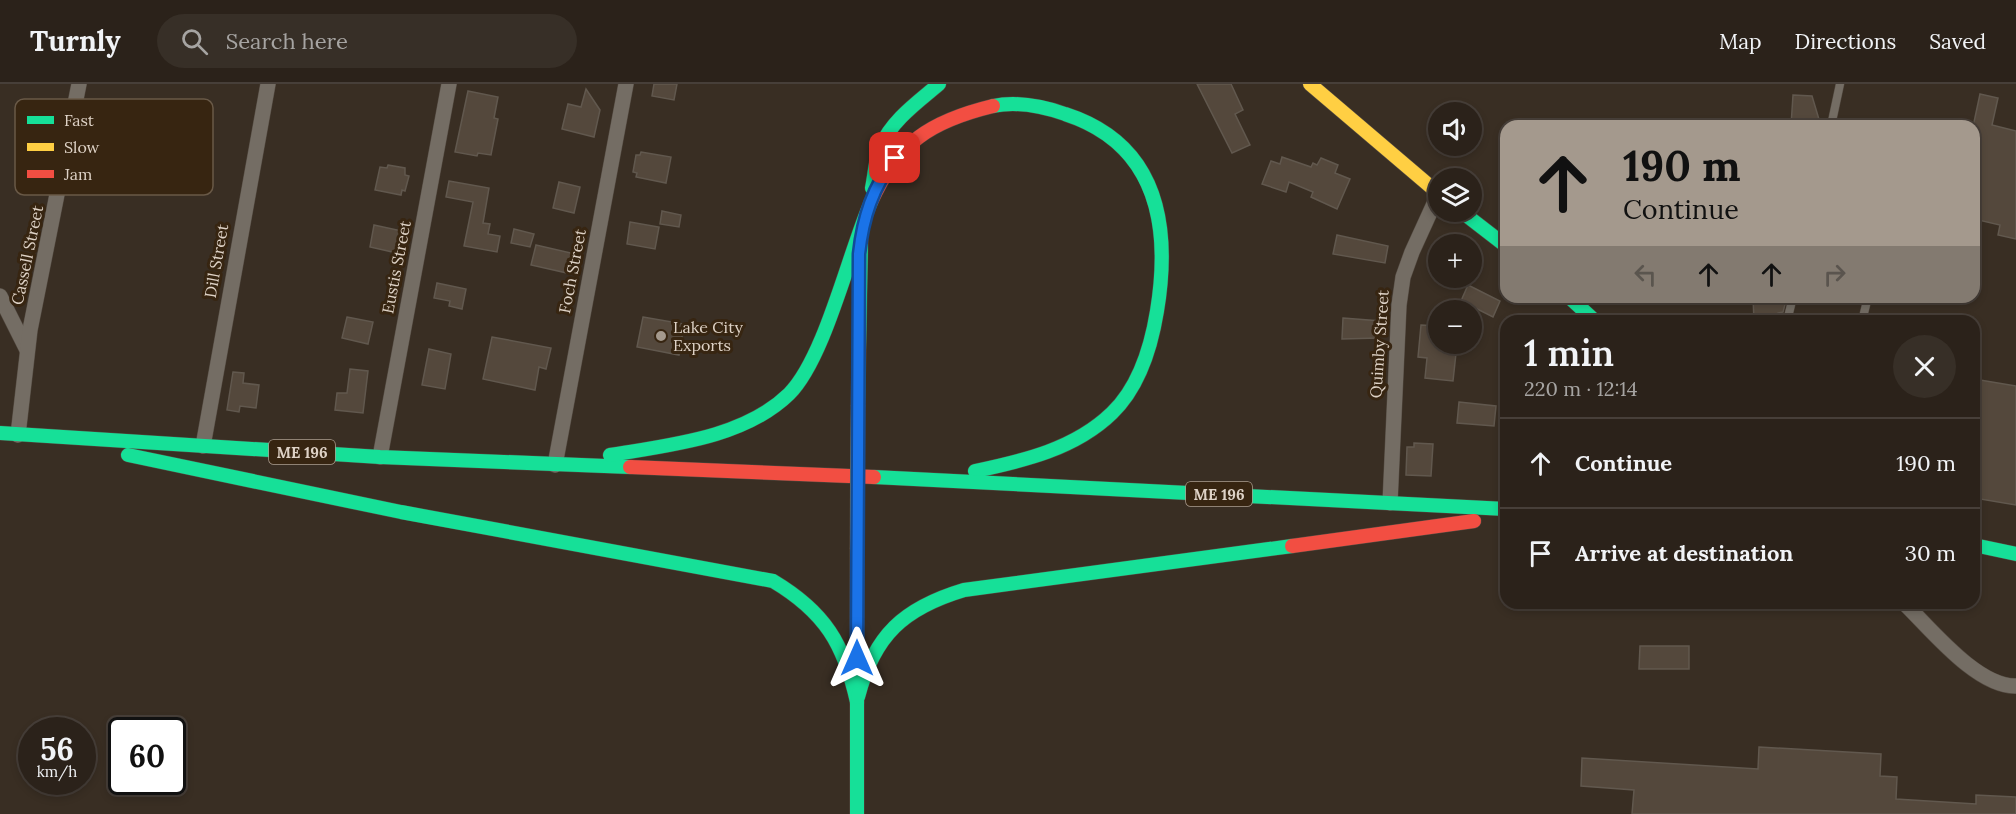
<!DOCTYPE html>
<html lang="en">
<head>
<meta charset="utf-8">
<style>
	:root { --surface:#2b221a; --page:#372f27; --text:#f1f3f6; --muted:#a6a4a2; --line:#473f39 }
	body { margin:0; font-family:Lora,serif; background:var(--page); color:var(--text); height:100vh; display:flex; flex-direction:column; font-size:22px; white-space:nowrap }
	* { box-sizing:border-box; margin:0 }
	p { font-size:20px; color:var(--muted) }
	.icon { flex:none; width:33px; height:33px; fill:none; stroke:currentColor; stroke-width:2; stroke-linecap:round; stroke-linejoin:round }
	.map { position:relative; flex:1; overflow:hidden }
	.details { position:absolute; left:1500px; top:231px; width:480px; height:294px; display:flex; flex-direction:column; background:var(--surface); border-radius:18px; box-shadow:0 3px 9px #0003,0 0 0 2px var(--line) }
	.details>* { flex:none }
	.guide { position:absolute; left:1500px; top:36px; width:480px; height:183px; border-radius:18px; box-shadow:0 3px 9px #0003,0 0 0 2px var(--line); background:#a4998d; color:#111; overflow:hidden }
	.buttons { position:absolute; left:1428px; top:18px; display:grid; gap:12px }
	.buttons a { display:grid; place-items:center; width:54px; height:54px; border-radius:50%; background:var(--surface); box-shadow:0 3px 9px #0003,0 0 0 2px var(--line); font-size:30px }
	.speed { position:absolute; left:18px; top:633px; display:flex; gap:12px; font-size:30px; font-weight:700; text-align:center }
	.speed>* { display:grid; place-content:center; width:78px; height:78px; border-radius:50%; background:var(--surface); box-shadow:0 3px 9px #0003,0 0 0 2px var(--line); line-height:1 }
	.speed small { font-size:15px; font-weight:400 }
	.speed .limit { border:3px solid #111; border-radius:9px; background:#fff; color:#111 }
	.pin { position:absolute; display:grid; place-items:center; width:51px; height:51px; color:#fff; margin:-26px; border-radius:12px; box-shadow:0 3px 9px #0006 }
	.me { position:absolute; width:66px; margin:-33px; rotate:0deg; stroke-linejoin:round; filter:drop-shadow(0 0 4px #0008) }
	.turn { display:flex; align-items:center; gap:21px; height:126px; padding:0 24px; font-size:27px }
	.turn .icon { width:78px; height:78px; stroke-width:2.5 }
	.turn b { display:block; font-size:42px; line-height:51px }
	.lanes { display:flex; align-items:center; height:57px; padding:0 24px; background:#0003; justify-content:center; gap:30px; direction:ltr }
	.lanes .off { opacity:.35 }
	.round { display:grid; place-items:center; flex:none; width:63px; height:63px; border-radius:32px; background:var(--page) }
	.head { display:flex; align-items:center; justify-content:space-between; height:102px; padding:0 24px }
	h1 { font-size:36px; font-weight:600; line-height:45px }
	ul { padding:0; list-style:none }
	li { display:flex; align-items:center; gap:18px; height:90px; padding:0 24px; border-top:2px solid var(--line) }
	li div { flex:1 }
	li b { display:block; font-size:22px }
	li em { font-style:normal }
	header { display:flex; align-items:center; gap:36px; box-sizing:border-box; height:84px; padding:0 30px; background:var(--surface); border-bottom:2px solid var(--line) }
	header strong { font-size:28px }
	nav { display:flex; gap:33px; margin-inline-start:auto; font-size:21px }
	.search { width:420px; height:54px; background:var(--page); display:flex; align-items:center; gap:15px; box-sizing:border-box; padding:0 21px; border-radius:33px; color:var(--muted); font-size:22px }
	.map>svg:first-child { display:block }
	.building { fill:#54483c; stroke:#61584e; stroke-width:1.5 }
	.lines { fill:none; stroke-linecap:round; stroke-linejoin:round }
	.lane-casing { stroke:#544b42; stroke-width:9 }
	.street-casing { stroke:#544b42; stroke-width:16 }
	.fast-casing { stroke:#544b42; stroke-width:15 }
	.slow-casing { stroke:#544b42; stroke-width:15 }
	.jam-casing { stroke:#544b42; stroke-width:15 }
	.lane { stroke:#746d64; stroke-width:8 }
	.street { stroke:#746d64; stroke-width:15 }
	.fast { stroke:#16e098; stroke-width:14 }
	.slow { stroke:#ffcf43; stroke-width:14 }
	.jam { stroke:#f24e42; stroke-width:14 }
	.slow-bridge-casing { stroke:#544b42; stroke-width:15; stroke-linecap:butt }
	.slow-bridge { stroke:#ffcf43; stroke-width:14 }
	.route-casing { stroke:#114b97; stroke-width:15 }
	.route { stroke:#1a73e8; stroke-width:10 }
	.poi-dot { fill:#a4998d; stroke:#372511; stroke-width:2 }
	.labels { text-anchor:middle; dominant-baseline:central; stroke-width:6; stroke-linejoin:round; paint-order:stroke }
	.shield { fill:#372511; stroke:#ac9e90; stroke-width:1.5 }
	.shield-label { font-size:15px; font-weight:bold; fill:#ded2c6 }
	.street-label { font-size:16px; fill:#ded2c6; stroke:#372511 }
	.poi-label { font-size:16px; fill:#ded2c6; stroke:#372511; text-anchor:start }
	.key { fill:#372511; stroke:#695947; stroke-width:1.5 }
	.key-label { font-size:16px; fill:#ded2c6 }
</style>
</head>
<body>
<header>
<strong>Turnly</strong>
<div class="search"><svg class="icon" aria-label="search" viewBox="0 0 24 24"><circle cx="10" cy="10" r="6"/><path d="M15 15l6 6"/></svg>Search here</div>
<nav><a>Map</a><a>Directions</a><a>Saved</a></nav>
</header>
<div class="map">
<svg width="2016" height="730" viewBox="0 0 2016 730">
	<rect width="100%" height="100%" fill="#392e23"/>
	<g class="building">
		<polygon points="654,0 677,0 674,16 652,12"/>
		<polygon points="1197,0 1231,0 1243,26 1235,30 1250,61 1232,69"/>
		<polygon points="586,5 600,26 594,53 562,45 568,20 581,23"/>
		<polygon points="468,7 498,13 494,34 498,35 491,71 478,69 477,72 455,68"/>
		<polygon points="1980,10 1998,14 1992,41 2016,47 2016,155 1998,151 2000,141 1974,135 1974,38"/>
		<polygon points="1793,11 1812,12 1821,42 1791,42"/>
		<polygon points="641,68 671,73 666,99 636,93 637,89 633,88 636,71 640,71"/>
		<polygon points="1282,73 1311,83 1313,79 1317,81 1321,74 1338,81 1335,89 1350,95 1337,125 1311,113 1313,108 1289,98 1286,108 1262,100 1271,77 1280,80"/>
		<polygon points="388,81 405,84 405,91 409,92 405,107 402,106 401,111 375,106 380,83 387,84"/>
		<polygon points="449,97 489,104 483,139 490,140 488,150 500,152 497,168 464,162 473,118 446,113"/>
		<polygon points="559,98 580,103 574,129 553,124"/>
		<polygon points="662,127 681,131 679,143 660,140"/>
		<polygon points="630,138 659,143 655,165 627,160"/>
		<polygon points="374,141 402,147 397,169 370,163"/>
		<polygon points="514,145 534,150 530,163 511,159"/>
		<polygon points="1337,151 1388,162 1385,179 1333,170"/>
		<polygon points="536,161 571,169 567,189 531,181"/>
		<polygon points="437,199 466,205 462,225 449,222 450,217 434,214"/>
		<polygon points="1468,201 1500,217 1493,233 1461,217"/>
		<polygon points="1753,213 1787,213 1783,228 1778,229 1779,237 1754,237"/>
		<polygon points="347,233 373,238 368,260 342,254"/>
		<polygon points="643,233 684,240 679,271 637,263"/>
		<polygon points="1343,234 1381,237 1379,254 1342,255"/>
		<polygon points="1421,241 1438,242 1438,260 1457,260 1453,297 1425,294 1427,274 1418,273"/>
		<polygon points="492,253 551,264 546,285 539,283 535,306 483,295"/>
		<polygon points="429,265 451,270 445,305 422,301"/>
		<polygon points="350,285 368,287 363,329 335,326 337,309 347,309"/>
		<polygon points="233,288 244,289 243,299 259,301 256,324 240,322 239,328 227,326"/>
		<polygon points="1974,295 2016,302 2016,421 1974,414 1979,389 1974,388"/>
		<polygon points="1459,318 1496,322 1494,342 1457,339"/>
		<polygon points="1414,359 1433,360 1431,392 1406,391 1407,363 1414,363"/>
		<polygon points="1640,562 1689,562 1689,585 1639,585"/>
		<polygon points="1759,663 1881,670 1880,692 1897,693 1896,715 1976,720 1976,711 2016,713 2016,730 1632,730 1634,706 1581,702 1582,674 1758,685"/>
	</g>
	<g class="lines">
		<g class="lane-casing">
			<g id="lane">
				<polyline points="1831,42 1840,0"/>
				<polyline points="1787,237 1793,213"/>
				<polyline points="1862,237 1868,213"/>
			</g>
		</g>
		<g class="street-casing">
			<g id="street">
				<polyline points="0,212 27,266"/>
				<polyline points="18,351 30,246 79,0"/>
				<polyline points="203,362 268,0"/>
				<polyline points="380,373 449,0"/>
				<polyline points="555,381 626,0"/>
				<polyline points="1390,419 1399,221 1403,193 1412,168 1438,111"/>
				<path d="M1904 519C1931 545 1977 603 2016 602"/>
			</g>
		</g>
		<g class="fast-casing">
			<g id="fast">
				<path d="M872 104C875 90 875 75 881 62 892 36 918 18 939 0"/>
				<polyline points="1462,128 1506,162"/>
				<polyline points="1569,213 1595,237"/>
				<polyline points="858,321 861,156"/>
				<polyline points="0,349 380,373 630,383"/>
				<path d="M128 371 401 428 773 497C825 528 844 560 857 618"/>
				<path d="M610 371C669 361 744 354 789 310 825 274 849 168 871 118"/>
				<path d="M975 387C1023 377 1075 365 1112 329 1139 303 1151 264 1157 227 1171 142 1158 60 1065 30 1042 22 1017 17 993 22"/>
				<polyline points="874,393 1506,425"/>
				<polyline points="1974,461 2016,470"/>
				<polyline points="857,465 857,730"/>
				<path d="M858 613C874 551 904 524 964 506L1292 462"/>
			</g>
		</g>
		<g class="slow-casing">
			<polyline id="slow" points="1310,0 1438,109"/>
		</g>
		<g class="jam-casing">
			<g id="jam">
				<path d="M871 118C898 58 931 37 993 22"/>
				<polyline points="630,383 874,393"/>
				<polyline points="1292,462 1474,437"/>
			</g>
		</g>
		<use href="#lane" class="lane"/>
		<use href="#street" class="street"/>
		<use href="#fast" class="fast"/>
		<use href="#slow" class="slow"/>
		<use href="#jam" class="jam"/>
		<g class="slow-bridge-casing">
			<polyline id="slow-bridge" points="857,465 858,321"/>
		</g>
		<use href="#slow-bridge" class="slow-bridge"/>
	</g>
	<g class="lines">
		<g class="route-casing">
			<path id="route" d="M857 574 859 170C863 133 873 103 895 74"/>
		</g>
		<use href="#route" class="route"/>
	</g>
	<circle class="poi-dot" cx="661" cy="252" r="6"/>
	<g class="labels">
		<g class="shield">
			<rect x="269" y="356" width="66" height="24" rx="4.5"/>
			<rect x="1186" y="398" width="66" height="24" rx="4.5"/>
		</g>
		<g class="shield-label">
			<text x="302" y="368">ME 196</text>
			<text x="1219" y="410">ME 196</text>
		</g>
		<g class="street-label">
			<text transform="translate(27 171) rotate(-78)">Cassell Street</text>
			<text transform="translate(216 177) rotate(-80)">Dill Street</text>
			<text transform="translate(396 183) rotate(-79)">Eustis Street</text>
			<text transform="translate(572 187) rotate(-79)">Foch Street</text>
			<text transform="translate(1379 260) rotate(-86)">Quimby Street</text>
		</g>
		<g class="poi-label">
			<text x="673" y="243">Lake City<tspan x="673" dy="18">Exports</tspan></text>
		</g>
	</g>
	<rect x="15" y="15" width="198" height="96" rx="9" class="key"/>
	<rect x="27" y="32" width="27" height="8" fill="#16e098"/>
	<rect x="27" y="59" width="27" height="8" fill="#ffcf43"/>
	<rect x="27" y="86" width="27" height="8" fill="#f24e42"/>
	<g class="key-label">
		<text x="64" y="42">Fast</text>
		<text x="64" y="69">Slow</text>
		<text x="64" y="96">Jam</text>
	</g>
</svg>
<div class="buttons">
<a><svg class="icon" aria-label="sound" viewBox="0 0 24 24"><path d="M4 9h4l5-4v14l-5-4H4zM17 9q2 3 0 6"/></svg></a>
<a><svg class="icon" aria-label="layers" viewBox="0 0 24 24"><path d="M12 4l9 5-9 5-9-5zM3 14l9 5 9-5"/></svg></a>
<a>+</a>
<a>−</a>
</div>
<div class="speed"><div>56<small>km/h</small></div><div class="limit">60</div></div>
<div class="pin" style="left:895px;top:74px;background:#d93025"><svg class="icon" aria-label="arrive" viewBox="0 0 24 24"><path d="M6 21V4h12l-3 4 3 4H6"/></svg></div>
<svg class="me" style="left:857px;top:574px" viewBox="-20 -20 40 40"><path d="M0-17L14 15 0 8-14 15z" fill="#1a73e8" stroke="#fff" stroke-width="4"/></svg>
<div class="guide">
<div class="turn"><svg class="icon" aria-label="ahead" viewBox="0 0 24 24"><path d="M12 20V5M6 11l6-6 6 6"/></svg><div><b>190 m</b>Continue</div></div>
<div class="lanes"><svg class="icon off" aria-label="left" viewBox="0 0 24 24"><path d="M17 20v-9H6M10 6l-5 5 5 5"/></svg><svg class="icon" aria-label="ahead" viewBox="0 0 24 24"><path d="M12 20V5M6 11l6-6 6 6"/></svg><svg class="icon" aria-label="ahead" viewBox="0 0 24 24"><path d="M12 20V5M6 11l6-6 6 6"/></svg><svg class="icon off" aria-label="right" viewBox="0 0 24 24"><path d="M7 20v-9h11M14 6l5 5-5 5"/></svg></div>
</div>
<section class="details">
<div class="head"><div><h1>1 min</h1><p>220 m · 12:14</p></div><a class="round"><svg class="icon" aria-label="close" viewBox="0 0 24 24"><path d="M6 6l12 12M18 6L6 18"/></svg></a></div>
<ul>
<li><svg class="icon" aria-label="ahead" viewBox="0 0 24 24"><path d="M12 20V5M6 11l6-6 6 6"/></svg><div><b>Continue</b></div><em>190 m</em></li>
<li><svg class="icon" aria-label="arrive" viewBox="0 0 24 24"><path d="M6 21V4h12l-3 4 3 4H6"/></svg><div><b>Arrive at destination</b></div><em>30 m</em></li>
</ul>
</section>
</div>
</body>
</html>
